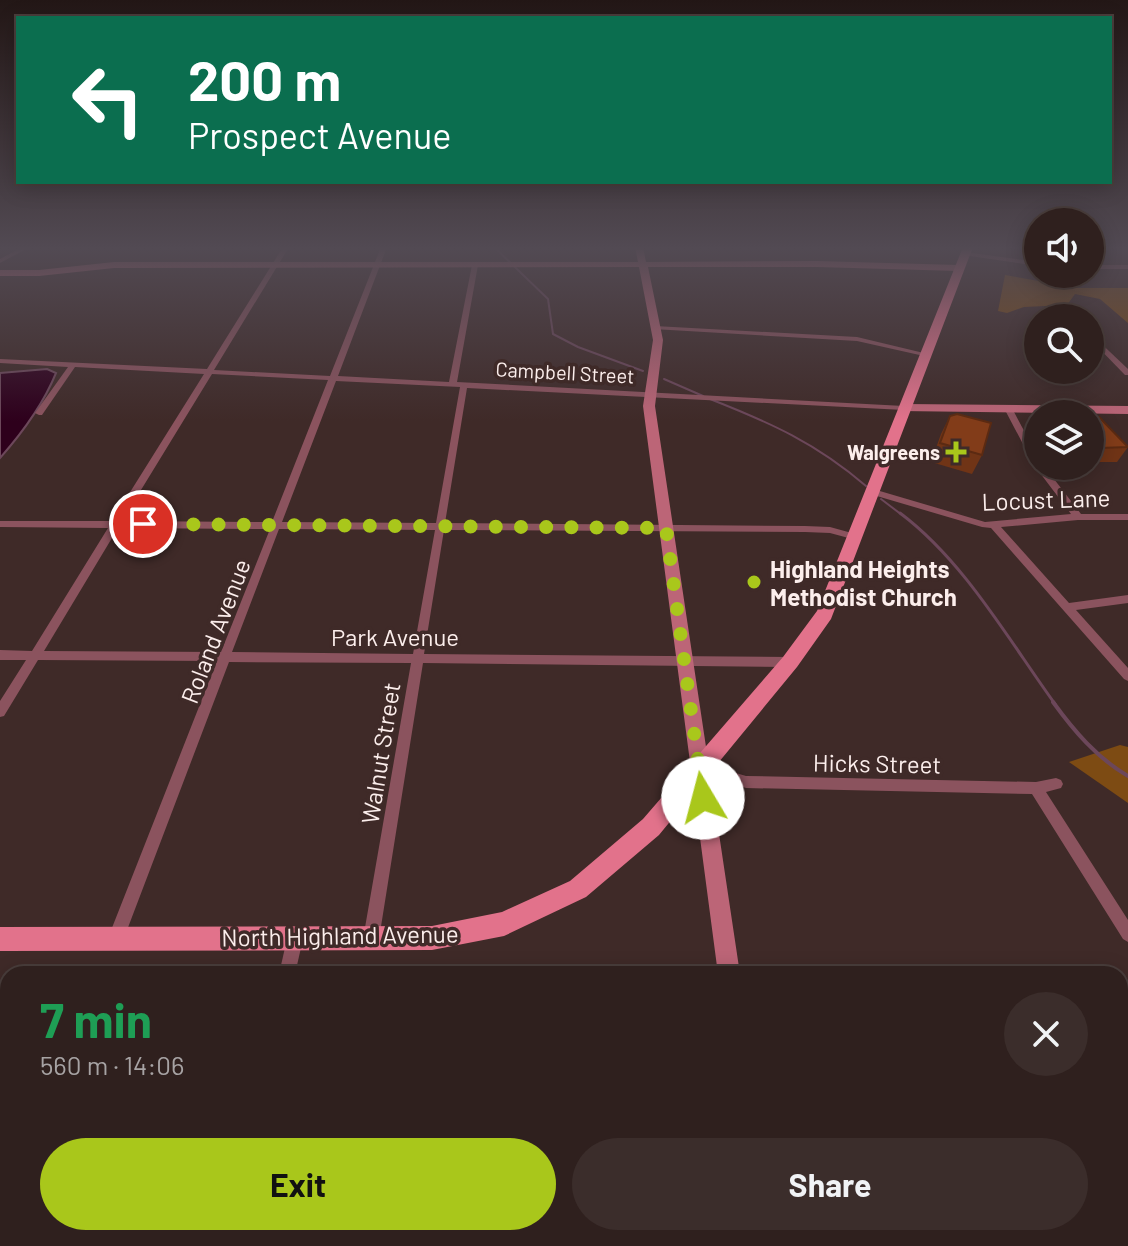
<!DOCTYPE html>
<html lang="en">
<head>
<meta charset="utf-8">
<style>
	:root { --surface:#2f201e; --page:#3b2d2b; --text:#f1f3f6; --muted:#a7a3a4; --line:#4a3e3c; --accent:#a9c71b }
	body { margin:0; font-family:Barlow,sans-serif; background:var(--page); color:var(--text); height:100vh; display:flex; flex-direction:column; font-size:30px; white-space:nowrap }
	* { box-sizing:border-box; margin:0 }
	p { font-size:26px; color:var(--muted) }
	.icon { flex:none; width:44px; height:44px; fill:none; stroke:currentColor; stroke-width:2; stroke-linecap:round; stroke-linejoin:round }
	.map { position:relative; flex:1; overflow:hidden }
	.side { position:absolute; left:0px; top:966px; width:1128px; height:280px; display:flex; flex-direction:column; background:var(--surface); border-radius:24px 24px 0 0; box-shadow:0 4px 20px #0003,0 0 0 2px var(--line) }
	.side>* { flex:none }
	.hud { position:absolute; left:16px; top:16px; width:1096px; height:168px; border-radius:0px; box-shadow:0 4px 20px #0003,0 0 0 2px var(--line); background:#0b6e4f; color:#fff; overflow:hidden }
	.fabs { position:absolute; left:1024px; top:208px; display:grid; gap:16px }
	.fabs a { display:grid; place-items:center; width:80px; height:80px; border-radius:50%; background:var(--surface); box-shadow:0 4px 20px #0003,0 0 0 2px var(--line); font-size:40px }
	.pin { position:absolute; display:grid; place-items:center; width:68px; height:68px; color:#fff; margin:-34px; border:4px solid #fff; border-radius:50%; box-shadow:0 2px 8px #0007 }
	.me { position:absolute; width:88px; margin:-44px; rotate:352deg; stroke-linejoin:round; filter:drop-shadow(0 0 6px #0008) }
	.turn { display:flex; align-items:center; gap:28px; height:168px; padding:0 40px; font-size:36px }
	.turn .icon { width:104px; height:104px; stroke-width:2.5 }
	.turn b { display:block; font-size:56px; line-height:68px }
	.round { display:grid; place-items:center; flex:none; width:84px; height:84px; border-radius:42px; background:var(--page) }
	.summary { display:flex; align-items:center; justify-content:space-between; height:136px; padding:0 40px }
	h1 { font-size:48px; font-weight:700; line-height:60px; color:#1e9e55 }
	.action { display:flex; gap:16px; margin-top:auto; padding:16px 40px }
	.action a { flex:1; height:92px; border-radius:48px; background:var(--accent); color:#111; font-size:32px; font-weight:700; line-height:92px; text-align:center }
	.action a+a { background:var(--page); color:var(--text) }
	.map>svg:first-child { display:block }
	.green { fill:#7d4b13 }
	.water { fill:#2e001c; stroke:#6c475a; stroke-width:2 }
	.lines { fill:none; stroke-linecap:round; stroke-linejoin:round }
	.stream-far2 { stroke:#6c475a; stroke-width:2 }
	.stream-far1 { stroke:#6c475a; stroke-width:3 }
	.stream { stroke:#6c475a; stroke-width:4 }
	.street { fill:#8b535e; fill-rule:evenodd }
	.secondary { fill:#bc6577; fill-rule:evenodd }
	.primary { fill:#e2728b; fill-rule:evenodd }
	.wall { fill:#703416 }
	.building { fill:#823c19; stroke:#5b2a12; stroke-width:2 }
	.route { stroke:#a9c71b; stroke-width:14; stroke-dasharray:0 25.2 }
	.poi-dot { fill:#a9c71b; stroke:#3f2a28; stroke-width:3 }
	.labels { text-anchor:middle; dominant-baseline:central; stroke-width:7; stroke-linejoin:round; paint-order:stroke }
	.far-street-label { font-size:20px; fill:#fceeec; stroke:#3f2a28 }
	.far-poi-label { font-size:20px; font-weight:bold; fill:#fceeec; stroke:#3f2a28; text-anchor:end }
	.street-label { font-size:24px; fill:#fceeec; stroke:#3f2a28 }
	.poi-label { font-size:24px; font-weight:bold; fill:#fceeec; stroke:#3f2a28; text-anchor:start }
</style>
</head>
<body>
<div class="map">
<svg width="1128" height="1246" viewBox="0 0 1128 1246">
	<rect width="100%" height="100%" fill="#3f2a28"/>
	<g class="green">
		<polygon points="1005,275 1078,288 1128,288 1128,323 1100,299 1075,294 1067,305 1024,307 1007,313 998,311"/>
		<polygon points="1120,745 1128,747 1128,803 1069,762"/>
	</g>
	<path class="water" d="M47 369 56 373C43 405 23 432 0 458V373Z"/>
	<g class="lines">
		<g class="stream-far2">
			<polyline points="494,247 548,299 553,334 578,347 643,371"/>
			<polyline points="664,379 703,396"/>
			<path d="M710 399C771 423 816 443 866 486"/>
			<polyline points="881,499 902,515"/>
		</g>
		<path class="stream-far1" d="M900 513C964 561 1008 639 1055 704"/>
		<path class="stream" d="M1053 702C1074 731 1097 758 1128 776"/>
		<g class="street">
			<polygon points="23,247 30,247 0,263 0,259"/>
			<path d="M283 247H289L214 370 330 376 381 247H387L338 376 449 382 472 265 475 263 478 265 457 382 904 406 908 408 904 410 467 388 445 523 805 526 830 527 859 535 861 537 856 540 830 533 805 532 444 530 424 654 790 657 794 659 796 662 794 665 790 667 423 663 379 939 376 944 371 947 366 944 363 939 411 663 229 662 124 938 121 943 116 946 111 943 108 938 217 661 38 660 4 716 0 717V701L26 660H0V650L32 651 108 528 0 527V521H112L204 374 75 367 42 415H39L35 413 68 367 0 363V359L207 369ZM212 374 328 380 272 522 122 521ZM336 381 460 387 436 523 282 522ZM118 528 270 529 221 652 44 651ZM279 529 435 530 413 654 232 652Z"/>
			<polygon points="462,247 471,247 472,248 469,250"/>
			<polygon points="965,252 1038,262 1038,266 963,255 963,253"/>
			<rect x="1090" y="265" width="38" height="4"/>
			<polygon points="655,326 857,337 928,354 924,356 857,341 653,329 651,328"/>
			<polygon points="1090,333 1128,369 1128,375 1125,375 1090,339"/>
			<polygon points="1006,408 1012,408 1013,410 1038,457 1038,466 1044,466 1081,514 1128,514 1128,520 1078,520 1001,527 1069,603 1128,595 1128,603 1076,610 1128,668 1128,681 1124,679 991,528 982,527 870,494 868,492 873,489 985,522 1071,514 1034,465 1005,410"/>
			<polygon points="699,762 746,776 1036,782 1056,778 1061,780 1063,784 1061,788 1046,792 1128,920 1128,942 1123,939 1032,794 746,788 694,772 693,768 694,764"/>
			<polygon points="295,931 300,934 303,939 295,974 279,974 287,939 290,934"/>
			<rect x="1120" y="1020" width="8" height="16"/>
			<polygon points="219,1238 239,1238 238,1246 218,1246"/>
		</g>
		<g class="secondary">
			<polygon points="635,247 643,247 646,262 817,261 959,265 964,268 959,271 817,267 648,267 663,340 655,406 740,974 718,974 643,406 653,340 639,267 114,268 39,276 0,276 0,270 39,270 114,262 638,262"/>
			<polygon points="904,404 1128,406 1128,414 900,411 898,408"/>
			<polygon points="751,1238 779,1238 781,1246 753,1246"/>
		</g>
		<polygon class="primary" points="963,247 973,247 831,619 797,667 659,835 586,897 504,936 432,950 0,951 0,927 432,926 502,912 570,881 643,819 783,657 817,611"/>
	</g>
	<g class="wall">
		<polygon points="950,416 982,455 972,474 931,462 941,434"/>
		<polygon points="1090,417 1128,447 1117,462 1090,462"/>
	</g>
	<g class="building">
		<polygon points="957,414 991,423 982,455 940,443 950,416"/>
		<polygon points="1090,417 1099,417 1128,447 1100,448 1090,437"/>
	</g>
	<linearGradient id="sky" x2="0" y2="1"><stop stop-color="#231716"/><stop offset="0.59" stop-color="#524a53"/><stop offset="1" stop-color="#524a53" stop-opacity="0"/></linearGradient>
	<rect width="1128" height="421" fill="url(#sky)"/>
	<g class="lines">
		<polyline class="route" points="143,524 666,528 703,798"/>
	</g>
	<g class="poi-dot">
		<path d="M952 440h8v8h8v8h-8v8h-8v-8h-8v-8h8z"/>
		<circle cx="754" cy="582" r="8"/>
	</g>
	<g class="labels">
		<g class="far-street-label">
			<text transform="translate(565 372) rotate(3)">Campbell Street</text>
		</g>
		<g class="far-poi-label">
			<text x="940" y="452">Walgreens</text>
		</g>
		<g class="street-label">
			<text transform="translate(1046 499) rotate(-2)">Locust Lane</text>
			<text transform="translate(215 631) rotate(-69)">Roland Avenue</text>
			<text x="395" y="636">Park Avenue</text>
			<text transform="translate(380 753) rotate(-81)">Walnut Street</text>
			<text transform="translate(877 763) rotate(1)">Hicks Street</text>
			<text transform="translate(340 935) rotate(-1)">North Highland Avenue</text>
		</g>
		<g class="poi-label">
			<text x="770" y="568">Highland Heights<tspan x="770" dy="28">Methodist Church</tspan></text>
		</g>
	</g>
</svg>
<div class="fabs">
<a><svg class="icon" aria-label="sound" viewBox="0 0 24 24"><path d="M4 9h4l5-4v14l-5-4H4zM17 9q2 3 0 6"/></svg></a>
<a><svg class="icon" aria-label="search" viewBox="0 0 24 24"><circle cx="10" cy="10" r="6"/><path d="M15 15l6 6"/></svg></a>
<a><svg class="icon" aria-label="layers" viewBox="0 0 24 24"><path d="M12 4l9 5-9 5-9-5zM3 14l9 5 9-5"/></svg></a>
</div>
<div class="pin" style="left:143px;top:524px;background:#d93025"><svg class="icon" aria-label="arrive" viewBox="0 0 24 24"><path d="M6 21V4h12l-3 4 3 4H6"/></svg></div>
<svg class="me" style="left:703px;top:798px" viewBox="-20 -20 40 40"><circle r="19" fill="#fff"/><path d="M0-13L10 11 0 6-10 11z" fill="#a9c71b"/></svg>
<div class="hud">
<div class="turn"><svg class="icon" aria-label="left" viewBox="0 0 24 24"><path d="M17 20v-9H6M10 6l-5 5 5 5"/></svg><div><b>200 m</b>Prospect Avenue</div></div>
</div>
<section class="side">
<div class="summary"><div><h1>7 min</h1><p>560 m · 14:06</p></div><a class="round"><svg class="icon" aria-label="close" viewBox="0 0 24 24"><path d="M6 6l12 12M18 6L6 18"/></svg></a></div>
<div class="action"><a>Exit</a><a>Share</a></div>
</section>
</div>
</body>
</html>
